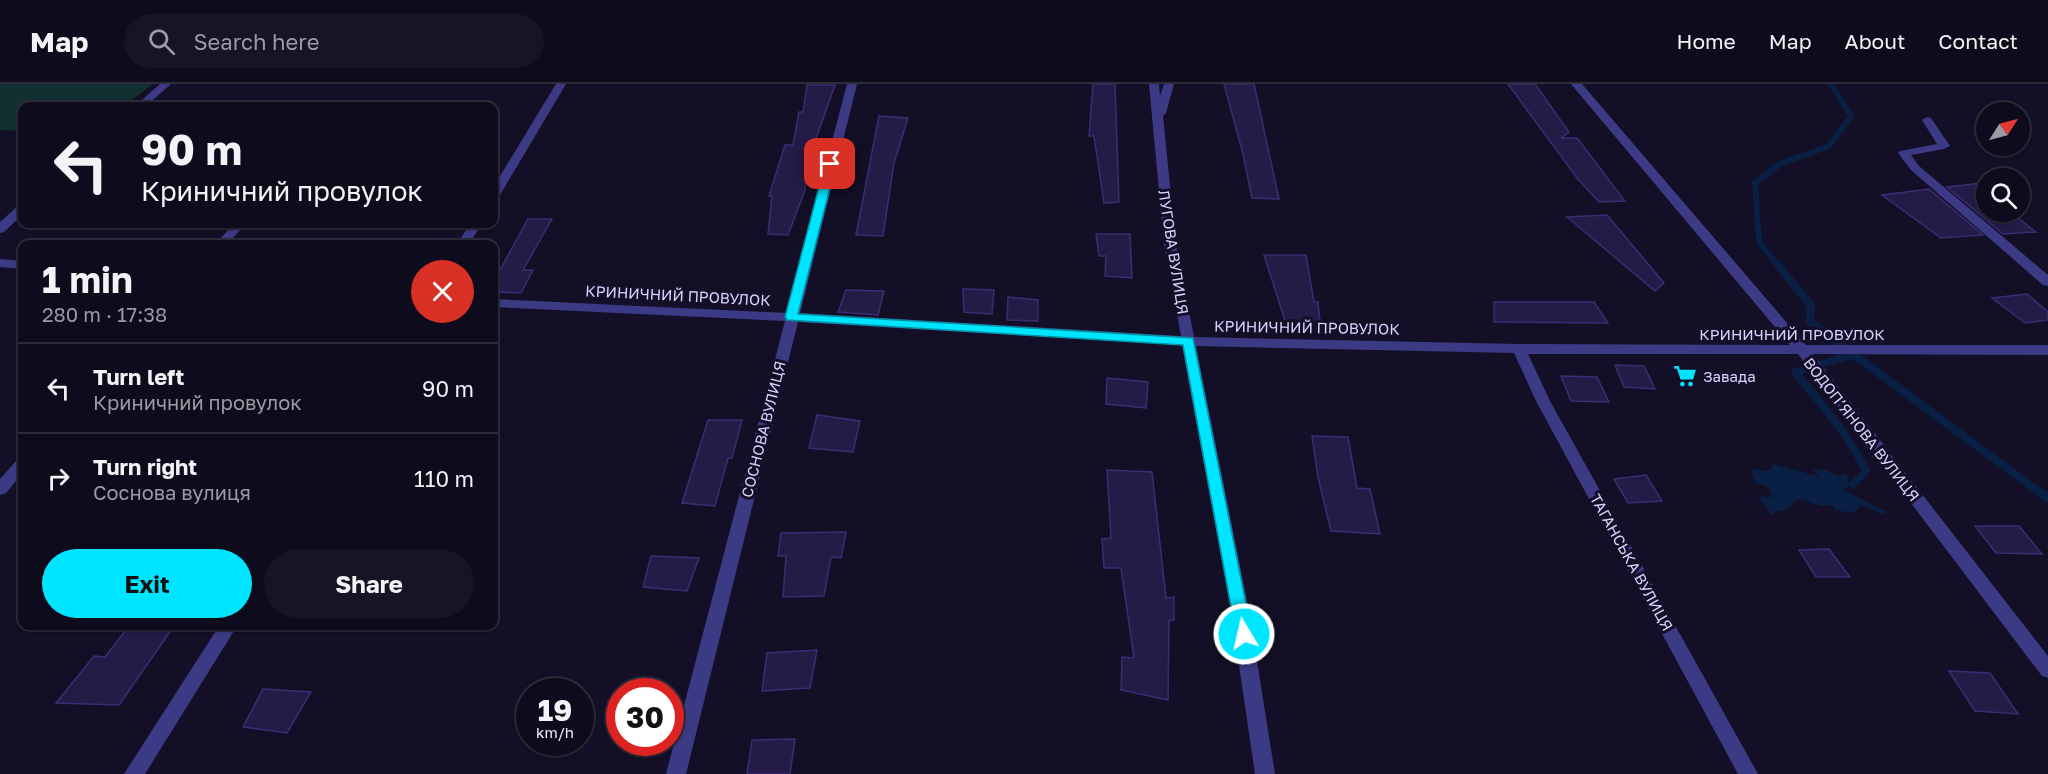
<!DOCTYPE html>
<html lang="en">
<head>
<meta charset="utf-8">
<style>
	:root { --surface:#0e0b1c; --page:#171425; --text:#f1f3f6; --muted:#9b9ba3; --line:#2e2b3b; --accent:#00e5ff }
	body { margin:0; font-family:"Golos Text",sans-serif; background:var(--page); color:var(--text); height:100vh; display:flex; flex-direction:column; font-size:22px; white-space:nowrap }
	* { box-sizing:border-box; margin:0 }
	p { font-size:20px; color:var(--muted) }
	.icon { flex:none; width:33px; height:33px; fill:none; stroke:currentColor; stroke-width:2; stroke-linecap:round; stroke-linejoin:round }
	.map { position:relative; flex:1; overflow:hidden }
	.sheet { position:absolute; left:18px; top:156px; width:480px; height:390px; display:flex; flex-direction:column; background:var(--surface); border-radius:12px; box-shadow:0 2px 4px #0004,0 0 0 2px var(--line) }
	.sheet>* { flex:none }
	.top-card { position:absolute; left:18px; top:18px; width:480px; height:126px; border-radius:12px; box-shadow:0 2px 4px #0004,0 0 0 2px var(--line); background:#0e0b1c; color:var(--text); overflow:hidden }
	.needle { width:39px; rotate:54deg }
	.fabs { position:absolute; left:1976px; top:18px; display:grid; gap:12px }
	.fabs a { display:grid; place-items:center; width:54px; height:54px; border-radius:50%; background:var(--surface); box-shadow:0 2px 4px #0004,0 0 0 2px var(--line); font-size:30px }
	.speed { position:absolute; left:516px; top:594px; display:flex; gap:12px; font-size:30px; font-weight:700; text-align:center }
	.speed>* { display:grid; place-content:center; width:78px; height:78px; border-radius:50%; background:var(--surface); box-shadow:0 2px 4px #0004,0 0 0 2px var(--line); line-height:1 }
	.speed small { font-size:15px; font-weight:400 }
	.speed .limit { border:9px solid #d22; background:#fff; color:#111 }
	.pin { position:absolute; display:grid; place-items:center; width:51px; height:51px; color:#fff; margin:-26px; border-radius:12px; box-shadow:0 3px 9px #0006 }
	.me { position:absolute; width:66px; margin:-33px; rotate:351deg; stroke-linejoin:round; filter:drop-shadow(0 0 4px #0008) }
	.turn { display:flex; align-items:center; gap:21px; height:126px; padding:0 24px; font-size:27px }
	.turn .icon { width:78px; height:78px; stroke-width:2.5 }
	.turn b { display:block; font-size:42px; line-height:51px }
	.round { display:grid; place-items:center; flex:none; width:63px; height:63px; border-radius:32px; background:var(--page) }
	.overview { display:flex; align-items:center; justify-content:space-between; height:102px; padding:0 24px }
	h1 { font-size:36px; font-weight:700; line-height:45px }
	.primary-button { display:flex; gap:12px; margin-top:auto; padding:12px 24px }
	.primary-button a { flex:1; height:69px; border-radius:36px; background:var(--accent); color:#111; font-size:24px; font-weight:700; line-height:69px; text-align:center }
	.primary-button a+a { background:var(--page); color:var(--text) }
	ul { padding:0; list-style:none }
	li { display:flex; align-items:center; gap:18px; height:90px; padding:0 24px; border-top:2px solid var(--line) }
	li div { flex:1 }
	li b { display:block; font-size:22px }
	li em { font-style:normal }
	header { display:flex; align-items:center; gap:36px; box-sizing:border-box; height:84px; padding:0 30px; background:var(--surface); border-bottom:2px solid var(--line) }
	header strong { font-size:28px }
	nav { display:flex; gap:33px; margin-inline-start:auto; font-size:21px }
	.search { width:420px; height:54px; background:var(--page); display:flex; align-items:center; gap:15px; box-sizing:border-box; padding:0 21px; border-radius:33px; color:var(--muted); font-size:22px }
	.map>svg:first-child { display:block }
	.green { fill:#12302f }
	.water { fill:#0a1f44 }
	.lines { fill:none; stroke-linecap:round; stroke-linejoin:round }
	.stream-far2 { stroke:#0a1f44; stroke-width:6 }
	.stream-far1 { stroke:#0a1f44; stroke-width:8 }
	.stream { stroke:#0a1f44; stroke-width:10 }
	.building { fill:#241b47; stroke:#3b2d73; stroke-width:1.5 }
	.minor { fill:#3d3a85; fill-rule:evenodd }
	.route { fill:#00e5ff; stroke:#0095a6; stroke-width:1.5 }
	.labels { text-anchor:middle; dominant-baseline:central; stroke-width:6; stroke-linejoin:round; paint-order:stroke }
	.street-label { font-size:15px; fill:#d9d4ff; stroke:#130f26 }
	.poi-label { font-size:15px; fill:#d9d4ff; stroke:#130f26; text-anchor:start }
</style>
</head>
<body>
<header>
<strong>Map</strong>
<div class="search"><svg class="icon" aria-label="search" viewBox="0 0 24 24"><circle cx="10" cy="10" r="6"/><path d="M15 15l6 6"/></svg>Search here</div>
<nav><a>Home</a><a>Map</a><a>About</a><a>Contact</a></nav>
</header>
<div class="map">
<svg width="2048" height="690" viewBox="0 0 2048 690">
	<rect width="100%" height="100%" fill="#130f26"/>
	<polygon class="green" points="0,0 153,0 124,22 22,22 22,47 0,46"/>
	<polygon class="water" points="1774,380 1820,393 1812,385 1826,386 1838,392 1844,390 1849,393 1847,397 1853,400 1843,406 1887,428 1882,430 1861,421 1853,429 1835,426 1833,421 1822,422 1798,415 1786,426 1777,427 1771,431 1758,412 1773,413 1769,404 1756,399 1752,391 1753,385 1768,387"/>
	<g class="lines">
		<polyline class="stream-far2" points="1780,184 1759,158 1755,99 1780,80 1829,62 1851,32 1831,0"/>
		<g class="stream-far1">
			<polyline points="1779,182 1811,222 1810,238 2043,411"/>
			<path d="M1853 400 1866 387C1848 349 1821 320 1795 288L1855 270"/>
		</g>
		<polyline class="stream" points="2041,409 2048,414"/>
	</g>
	<g class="building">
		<polygon points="1093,0 1115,0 1119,118 1104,119 1094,52 1089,52"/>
		<polygon points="1224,0 1254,0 1279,115 1252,114 1243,70"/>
		<polygon points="1508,0 1535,0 1569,48 1561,54 1577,54 1625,117 1599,118 1577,94"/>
		<polygon points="807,1 835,1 807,80 805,106 788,151 768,150 772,112 769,112 785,61 793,61 799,28 803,28"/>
		<polygon points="879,32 908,34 894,79 883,152 856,151"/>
		<polygon points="1982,99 1986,102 1986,128 2010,128 2036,148 2003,150 1947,103"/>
		<polygon points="1929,105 1983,151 1941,154 1882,111"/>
		<polygon points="1607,131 1664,199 1655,207 1567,133"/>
		<polygon points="528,135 552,135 523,186 533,186 521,209 494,208 494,197"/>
		<polygon points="1096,150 1130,150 1132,194 1105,192 1106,172 1099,172"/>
		<polygon points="1264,171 1306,171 1314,218 1318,218 1321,247 1288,246"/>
		<polygon points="963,205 994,206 992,230 964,228"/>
		<polygon points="846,206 884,207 878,231 838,228"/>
		<polygon points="2027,210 2048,228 2048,236 2025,239 1992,214"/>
		<polygon points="1008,213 1038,216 1038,237 1007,236"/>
		<polygon points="1494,218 1594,218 1608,239 1494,238"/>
		<polygon points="1615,281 1644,282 1655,305 1624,303"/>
		<polygon points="1561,292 1597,293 1609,318 1571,317"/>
		<polygon points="1107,294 1148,298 1146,324 1106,320"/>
		<polygon points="817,331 860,337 853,368 809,364"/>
		<polygon points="708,336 742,336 732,374 728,374 715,422 682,419"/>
		<polygon points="1312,352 1348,353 1357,404 1370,405 1380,450 1331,447 1318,393"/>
		<polygon points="1107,386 1152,388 1166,514 1174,513 1174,536 1169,537 1168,616 1121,606 1122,573 1134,574 1121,484 1104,484 1102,455 1111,454"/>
		<polygon points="1646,391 1662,417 1628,419 1614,395"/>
		<polygon points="1975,442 2019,442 2042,470 1996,469"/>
		<polygon points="846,448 841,474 831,473 824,512 783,513 786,472 778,472 781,449"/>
		<polygon points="1829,465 1850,493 1816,493 1799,466"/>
		<polygon points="651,472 699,474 687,507 643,503"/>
		<polygon points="129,542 174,542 119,621 56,619 94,572 105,573"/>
		<polygon points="817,566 810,604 762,607 767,569"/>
		<polygon points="1949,587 1990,589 2018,630 1975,627"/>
		<polygon points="263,605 311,608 287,649 243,643"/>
		<polygon points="795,655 790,690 747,690 752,656"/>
	</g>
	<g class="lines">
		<g class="minor">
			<polygon points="160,0 171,0 146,22 135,22"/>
			<polygon points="556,0 566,0 500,111 494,114 494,102"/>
			<polygon points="847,0 857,0 800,229 1181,252 1164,161 1149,0 1159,0 1160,12 1164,0 1174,0 1166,29 1163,32 1176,161 1194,253 1519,260 1790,261 1571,0 1582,0 1806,261 2048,261 2048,271 1813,270 2048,572 2048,594 2042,592 1798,270 1528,270 1550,317 1758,690 1738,690 1536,317 1514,269 1196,262 1249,527 1275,690 1255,690 1231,527 1182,261 798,238 686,690 666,690 785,237 494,223 494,215 787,229"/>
			<polygon points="1927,33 1931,34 1950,62 1944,65 1911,71 1919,82 2048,191 2048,202 2043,201 1911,86 1898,69 1900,67 1937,60 1922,36"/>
			<polygon points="18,122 22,122 22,131 4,148 0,149 0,138"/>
			<polygon points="234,140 246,140 227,160 215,160"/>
			<polygon points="470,140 482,140 469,160 457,160"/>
			<polygon points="0,175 22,177 22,185 0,183"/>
			<polygon points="22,374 22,390 6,409 0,411 0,395 17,376"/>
			<polygon points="219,542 237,542 145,690 124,690"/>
		</g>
	</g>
	<polygon class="route" points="830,77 836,80 798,230 1193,254 1252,550 1249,555 1244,557 1238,555 1236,550 1183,261 787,236 785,233 825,80"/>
	<defs>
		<g id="supermarket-bare" transform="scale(1.8)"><path d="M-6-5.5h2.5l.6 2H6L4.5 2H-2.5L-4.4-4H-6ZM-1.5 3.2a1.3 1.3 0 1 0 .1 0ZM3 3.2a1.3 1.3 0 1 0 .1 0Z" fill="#00e5ff" stroke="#130f26" stroke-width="2.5" paint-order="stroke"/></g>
	</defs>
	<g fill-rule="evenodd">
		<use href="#supermarket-bare" x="1685" y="292"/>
	</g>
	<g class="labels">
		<g class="street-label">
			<text transform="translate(1174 168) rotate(81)">ЛУГОВА ВУЛИЦЯ</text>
			<text transform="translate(678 211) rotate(3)">КРИНИЧНИЙ ПРОВУЛОК</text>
			<text transform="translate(1307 243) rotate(1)">КРИНИЧНИЙ ПРОВУЛОК</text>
			<text x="1792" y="250">КРИНИЧНИЙ ПРОВУЛОК</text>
			<text transform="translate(763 345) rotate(-76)">СОСНОВА ВУЛИЦЯ</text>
			<text transform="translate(1862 345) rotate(52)">ВОДОП’ЯНОВА ВУЛИЦЯ</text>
			<text transform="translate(1632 478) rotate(61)">ТАГАНСЬКА ВУЛИЦЯ</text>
		</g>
		<g class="poi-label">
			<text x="1703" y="292">Завада</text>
		</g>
	</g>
</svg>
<div class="fabs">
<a><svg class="needle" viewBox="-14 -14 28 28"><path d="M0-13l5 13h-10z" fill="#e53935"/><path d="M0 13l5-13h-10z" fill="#9b9ba3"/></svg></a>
<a><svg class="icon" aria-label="search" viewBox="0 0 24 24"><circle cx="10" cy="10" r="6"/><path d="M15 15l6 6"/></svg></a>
</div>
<div class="speed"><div>19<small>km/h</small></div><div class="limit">30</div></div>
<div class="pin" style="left:830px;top:80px;background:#d93025"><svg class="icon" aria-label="arrive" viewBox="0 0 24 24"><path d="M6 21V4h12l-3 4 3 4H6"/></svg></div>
<svg class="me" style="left:1244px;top:550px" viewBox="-20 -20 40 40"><circle r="17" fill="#00e5ff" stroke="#fff" stroke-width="3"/><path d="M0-11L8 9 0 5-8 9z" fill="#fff"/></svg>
<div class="top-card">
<div class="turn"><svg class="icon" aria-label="left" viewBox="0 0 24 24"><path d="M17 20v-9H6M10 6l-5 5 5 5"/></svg><div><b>90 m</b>Криничний провулок</div></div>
</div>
<section class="sheet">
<div class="overview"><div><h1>1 min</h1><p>280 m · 17:38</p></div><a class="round" style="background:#d93025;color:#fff"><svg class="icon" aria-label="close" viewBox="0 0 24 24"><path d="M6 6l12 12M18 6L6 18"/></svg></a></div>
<ul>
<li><svg class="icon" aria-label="left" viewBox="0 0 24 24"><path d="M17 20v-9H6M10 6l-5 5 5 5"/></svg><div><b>Turn left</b><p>Криничний провулок</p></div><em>90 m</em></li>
<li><svg class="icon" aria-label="right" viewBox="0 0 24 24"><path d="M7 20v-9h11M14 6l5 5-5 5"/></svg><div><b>Turn right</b><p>Соснова вулиця</p></div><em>110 m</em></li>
</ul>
<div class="primary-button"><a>Exit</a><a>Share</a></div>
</section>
</div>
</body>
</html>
